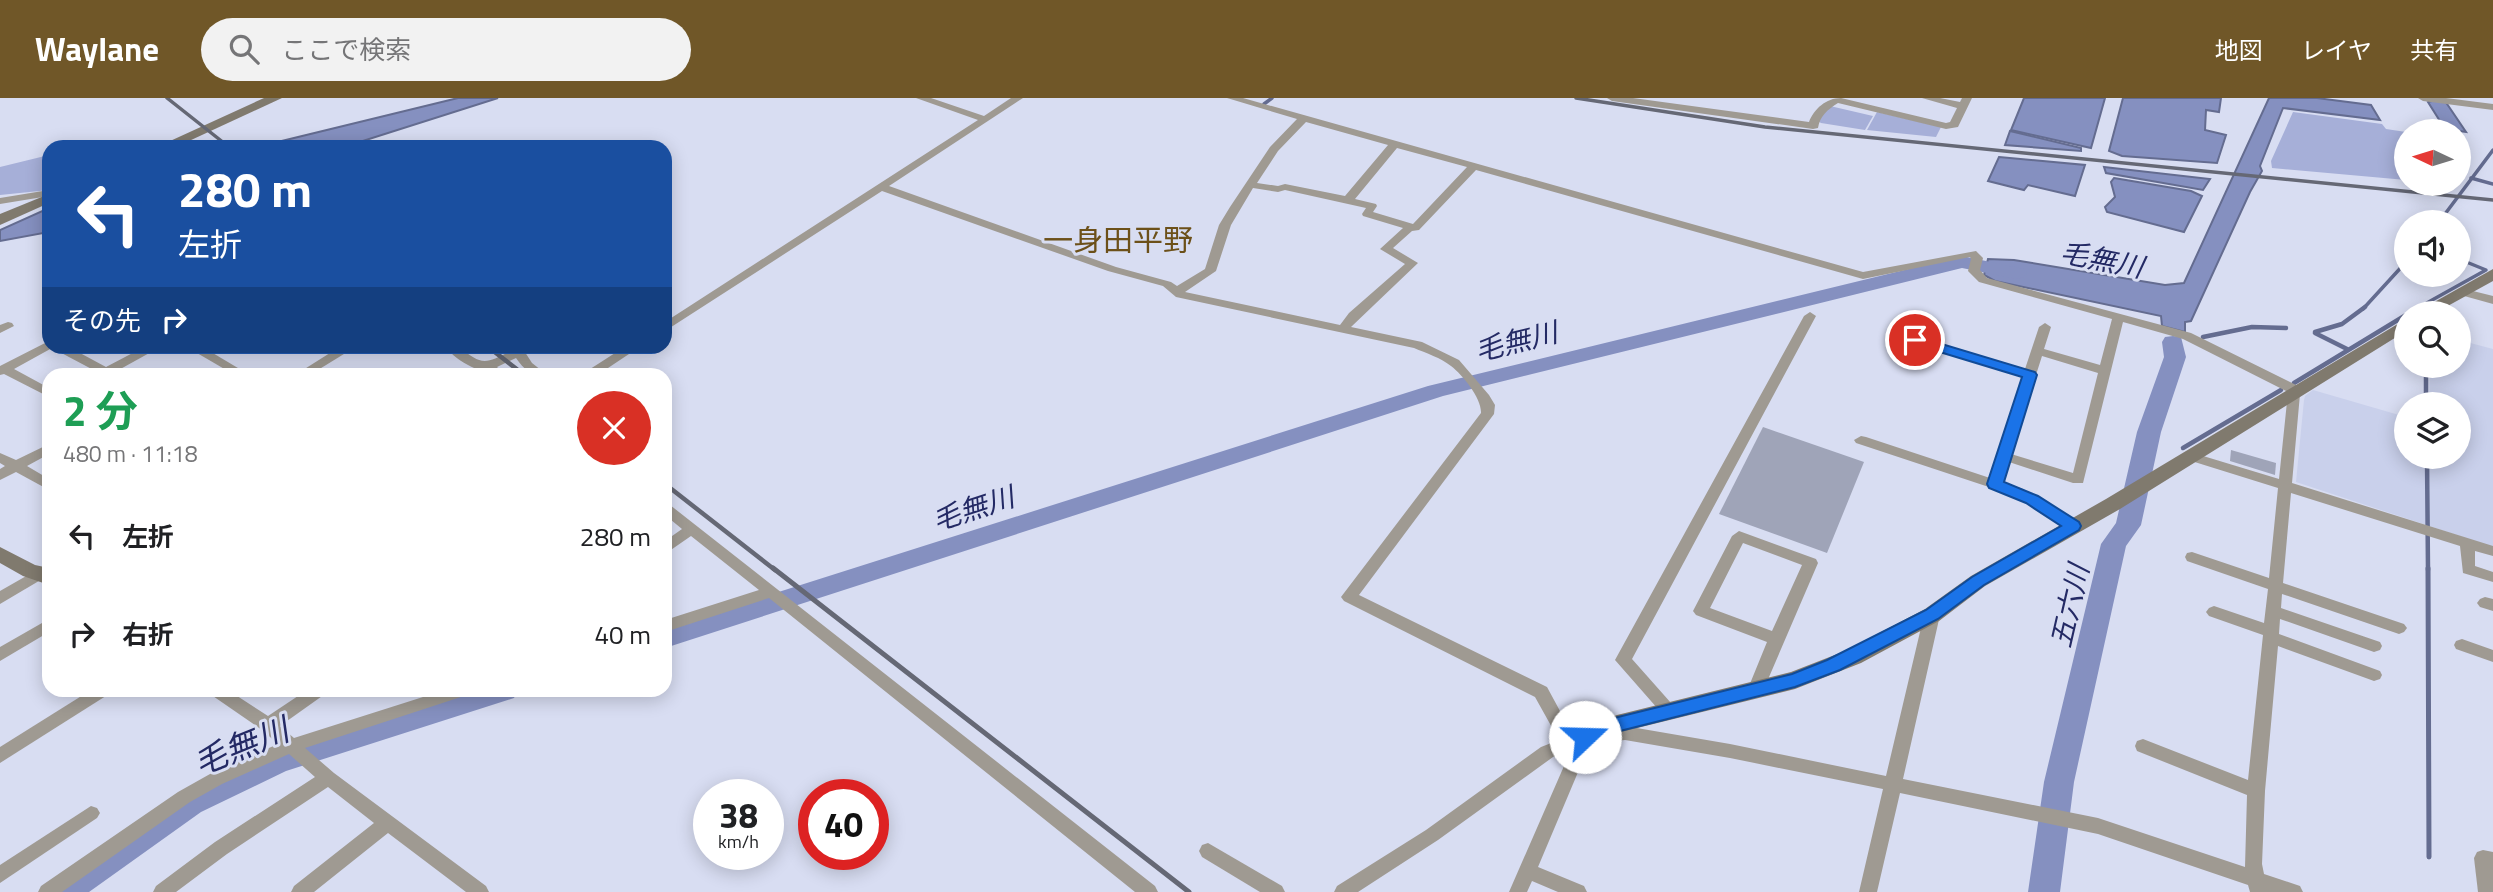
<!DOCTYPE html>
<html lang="ja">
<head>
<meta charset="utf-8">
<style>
	:root { --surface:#fff; --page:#f2f2f2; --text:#202124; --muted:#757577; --accent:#705728 }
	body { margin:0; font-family:"Titillium Web","Noto Sans JP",sans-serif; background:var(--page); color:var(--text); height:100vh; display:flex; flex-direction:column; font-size:26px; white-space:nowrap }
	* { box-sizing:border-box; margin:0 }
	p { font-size:23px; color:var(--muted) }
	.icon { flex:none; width:38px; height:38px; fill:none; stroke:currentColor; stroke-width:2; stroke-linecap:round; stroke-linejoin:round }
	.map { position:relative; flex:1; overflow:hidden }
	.panel { position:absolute; left:42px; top:270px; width:630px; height:329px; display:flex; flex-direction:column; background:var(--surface); border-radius:21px; box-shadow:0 4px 18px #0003 }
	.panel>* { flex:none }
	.top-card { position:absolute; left:42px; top:42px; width:630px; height:214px; border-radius:21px; box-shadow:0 4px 18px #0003; background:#1a4fa0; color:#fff; overflow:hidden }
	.needle { width:46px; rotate:274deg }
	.fabs { position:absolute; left:2394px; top:21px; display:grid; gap:14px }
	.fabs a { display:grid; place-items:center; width:77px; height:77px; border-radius:50%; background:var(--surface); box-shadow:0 4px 18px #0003; font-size:35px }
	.speed { position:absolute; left:693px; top:681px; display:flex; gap:14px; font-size:35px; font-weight:700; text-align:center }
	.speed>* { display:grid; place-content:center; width:91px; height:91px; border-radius:50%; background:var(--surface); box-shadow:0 4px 18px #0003; line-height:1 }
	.speed small { font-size:18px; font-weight:400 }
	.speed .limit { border:10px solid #d22; background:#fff; color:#111 }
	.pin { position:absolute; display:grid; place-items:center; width:60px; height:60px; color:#fff; margin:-30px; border:4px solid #fff; border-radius:50%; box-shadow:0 2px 7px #0007 }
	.me { position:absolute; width:77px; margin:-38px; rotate:69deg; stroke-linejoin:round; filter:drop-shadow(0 0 5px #0008) }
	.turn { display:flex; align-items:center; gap:24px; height:147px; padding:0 21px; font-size:32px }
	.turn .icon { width:91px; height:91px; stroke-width:2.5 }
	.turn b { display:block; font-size:49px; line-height:60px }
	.then { display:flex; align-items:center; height:66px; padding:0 21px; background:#0003; gap:14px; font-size:26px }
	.round { display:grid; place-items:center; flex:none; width:74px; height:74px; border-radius:37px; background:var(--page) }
	.summary { display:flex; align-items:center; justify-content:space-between; height:119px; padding:0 21px }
	h1 { font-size:42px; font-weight:700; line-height:52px; color:#1e9e55 }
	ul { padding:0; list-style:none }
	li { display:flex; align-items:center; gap:21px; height:98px; padding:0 21px }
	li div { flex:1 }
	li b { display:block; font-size:26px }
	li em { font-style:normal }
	header { display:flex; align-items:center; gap:42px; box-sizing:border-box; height:98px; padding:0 35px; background:var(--accent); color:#fff }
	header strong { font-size:33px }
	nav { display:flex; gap:38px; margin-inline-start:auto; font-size:24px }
	.search { width:490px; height:63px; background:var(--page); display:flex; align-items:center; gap:18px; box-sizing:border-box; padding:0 24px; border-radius:38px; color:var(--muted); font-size:26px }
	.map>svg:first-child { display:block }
	.built { fill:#c9d0eb }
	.green { fill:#a6afd8 }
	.water { fill:#8590c0; stroke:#646c90; stroke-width:2 }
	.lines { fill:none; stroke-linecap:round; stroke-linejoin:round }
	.stream-far2 { stroke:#646c90; stroke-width:3.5 }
	.stream-far1 { stroke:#646c90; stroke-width:4.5 }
	.stream { stroke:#646c90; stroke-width:5 }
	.river { fill:#8590c0; fill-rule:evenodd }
	.building { fill:#9fa4b8 }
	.street { fill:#9f9a92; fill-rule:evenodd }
	.secondary { fill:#807a6e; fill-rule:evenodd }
	.rail-far2 { stroke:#656875; stroke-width:3.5 }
	.rail-far1 { stroke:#656875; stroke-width:4.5 }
	.rail { stroke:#656875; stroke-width:5 }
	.route { fill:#1a73e8; stroke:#114b97; stroke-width:2 }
	.labels { text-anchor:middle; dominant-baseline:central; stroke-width:6; stroke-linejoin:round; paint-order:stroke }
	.water-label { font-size:28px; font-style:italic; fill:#242a65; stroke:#d8ddf2 }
	.quarter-label { font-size:30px; fill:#6c5019; stroke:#d8ddf2 }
	.near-water-label { font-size:33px; font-style:italic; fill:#242a65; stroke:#d8ddf2 }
</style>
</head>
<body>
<header>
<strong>Waylane</strong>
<div class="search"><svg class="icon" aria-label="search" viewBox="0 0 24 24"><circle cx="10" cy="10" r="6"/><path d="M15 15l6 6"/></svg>ここで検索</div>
<nav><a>地図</a><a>レイヤ</a><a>共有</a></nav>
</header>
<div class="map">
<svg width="2493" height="794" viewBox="0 0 2493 794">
	<rect width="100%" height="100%" fill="#d8ddf2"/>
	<polygon class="built" points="2459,242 2493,251 2493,449 2296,384 2304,302 2305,298 2313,292 2406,319 2406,359 2459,359 2459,306 2429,306 2430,268 2459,268"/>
	<g class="green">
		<polygon points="1830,8 1873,18 1865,32 1821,25 1818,23"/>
		<polygon points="1877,14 1941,29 1936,39 1867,32"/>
		<polygon points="2293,14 2382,26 2386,31 2406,34 2406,82 2272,70 2271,63"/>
		<polygon points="49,57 49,92 0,97 0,69"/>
	</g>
	<g class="water">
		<polygon points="458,0 498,0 344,49 257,49"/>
		<polygon points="2024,0 2105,0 2091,50 2011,32"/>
		<polygon points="2123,0 2221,0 2219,14 2206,12 2205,32 2226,37 2217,65 2122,58 2109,53"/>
		<polygon points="2269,0 2317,0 2371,7 2380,22 2283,10 2260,68 2262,73 2250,94 2191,223 2185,224 2185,234 2162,228 2161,218 1995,183 1984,177 1988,161 2014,162 2165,187 2184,185"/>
		<polygon points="2443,0 2466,34 2445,31 2428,4"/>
		<polygon points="2010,33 2081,50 2081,53 2005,47"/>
		<polygon points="1999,59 2085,67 2075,98 2028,87 2024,92 1988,83"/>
		<polygon points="2104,69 2210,81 2203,92 2106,75"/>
		<polygon points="2114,80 2191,93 2202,98 2184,134 2107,114 2105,109 2115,99 2111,84"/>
		<polygon points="49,110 49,134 0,143 0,132"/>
	</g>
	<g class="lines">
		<g class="stream-far2">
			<polyline points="1264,6 1272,0"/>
			<polyline points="2471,80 2493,86"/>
			<polyline points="2439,124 2493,52"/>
			<polyline points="2363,211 2406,164"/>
			<polyline points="2416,211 2486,172 2459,161"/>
		</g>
		<g class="stream-far1">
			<polyline points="2409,215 2418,209"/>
			<polyline points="2315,234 2342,226 2365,209"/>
			<polyline points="2315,235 2347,251"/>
			<polyline points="2203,239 2252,229 2286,230"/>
			<polyline points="2426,268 2426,306"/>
			<polyline points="2294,285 2406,217"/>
			<polyline points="2183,350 2281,292"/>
			<polyline points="2427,359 2428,472"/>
		</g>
		<polyline class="stream" points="2428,470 2429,759"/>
		<g class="river">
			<polygon points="1962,158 2024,171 2027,175 2024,179 2017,181 1962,170 1443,298 665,550 665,530 1428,288"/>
			<polygon points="2173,238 2181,239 2186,259 2161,334 2141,427 2126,448 2074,684 2060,794 2028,794 2044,684 2101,446 2116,425 2137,334 2164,259 2162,244 2165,239"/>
			<path d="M470 592H518L514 600 286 673 201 714 89 794H47L52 784C94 755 135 722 179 696 264 646 376 621 470 592Z"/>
		</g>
	</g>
	<g class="building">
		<polygon points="1763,329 1864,364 1827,455 1719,416"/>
		<polygon points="2231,352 2276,365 2275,377 2230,363"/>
	</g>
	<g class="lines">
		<g class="street">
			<path d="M916 0H931L984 18 1011 0H1023L889 88 1116 169 1171 184 1177 188 1205 171 1219 127 1230 109 1270 49 1297 21 1227 0H1243L1863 174 1976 153 1983 160 1980 172 1987 180 2191 235 2302 290 2303 293 2300 296 2292 385 2493 448V458L2475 453V468L2493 474V484L2463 475 2460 448 2291 395 2283 485 2404 526 2407 530 2404 534 2399 536 2282 496 2281 510 2380 544 2382 548 2380 552 2374 554 2280 521 2279 536 2380 573 2382 577 2380 581 2374 583 2278 548 2265 693 2262 766 2264 776 2300 788 2303 794H2250L2248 787 2098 736 1900 695 1877 794H1859L1883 691 1730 660 1625 642 1599 645 1592 641 1538 769 1584 788 1587 794H1558L1532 783 1527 794H1509L1571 652 1553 659 1438 742 1358 794H1334L1337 788 1426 732 1541 649 1559 642 1535 599 1344 503 1341 499 1481 315C1482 301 1463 277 1451 268 1441 260 1426 255 1414 250L1176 199 1163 188 1108 173 882 93 665 233V224L978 22ZM1306 24 1388 47 1345 98 1285 86 1278 88 1257 85 1278 53ZM1397 50 1467 69 1413 126 1373 114 1377 108 1376 106 1355 101ZM1476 72 1863 181 1970 159 1971 161 1968 173 1979 184 2112 221 2100 267 2044 251 2051 229 2045 225 2039 229 2025 271 1919 239H1911L1909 242 1911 245 2023 279 1990 380 1866 339 1861 338 1854 342 1856 345 2013 397 2073 433 2080 428 2078 424 2023 391 2003 384 2009 364 2073 385H2083L2123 224 2183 241 2288 294 2279 381 2190 354 2183 358 2185 361 2278 390 2269 480 2192 454 2187 455 2185 459 2187 463 2268 491 2264 525 2214 508 2209 510 2206 514 2209 518 2263 537 2248 682 2143 641 2137 643 2135 648 2137 653 2247 697 2245 769 2098 720 1903 681 1940 517 1937 513H1927L1924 517 1886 678 1730 646 1625 628 1599 631 1592 636 1585 632 1573 637 1547 589 1359 497 1494 316 1495 307 1489 297 1459 262 1422 244 1351 229 1418 165 1393 150 1412 133 1419 132ZM1253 90 1278 94 1285 92 1366 110 1362 116 1363 118 1403 130 1380 151 1405 166 1349 215 1340 227 1185 194 1216 173 1231 127ZM2042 258 2098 275 2073 375 2011 356Z"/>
			<path d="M1607 0H1633L1809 24C1814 11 1826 0 1841 0L1946 25 1950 24 1957 10 1922 0H1940L1960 4 1962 0H1972L1958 29 1946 31 1838 5C1827 12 1820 18 1818 30L1813 31 1612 3Z"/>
			<polygon points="2418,0 2446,0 2493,6 2493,12 2423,3"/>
			<polygon points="49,92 49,98 0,106 0,100"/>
			<polygon points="2461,190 2493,198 2493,206 2457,196 2455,194"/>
			<polygon points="1810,214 1816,218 1632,561 1679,614 1677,619 1671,621 1665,619 1615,562 1804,218"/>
			<polygon points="8,224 12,225 14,228 0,235 0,227"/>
			<polygon points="49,243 49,248 67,248 106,269 146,248 162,248 115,274 116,276 101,276 52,250 14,271 49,290 49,299 4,276 0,277 0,268"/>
			<polygon points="185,248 201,248 248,276 233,276"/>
			<polygon points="341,248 357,248 313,275 309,276 303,272"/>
			<path d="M444 248H458C482 268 485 266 511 253L508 248H521L532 265 546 276C531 277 525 273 516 260L497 269 504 276C481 276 460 266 444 248Z"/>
			<polygon points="626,248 641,248 599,276 585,276 587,273"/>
			<polygon points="49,346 49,356 27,368 49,381 49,392 16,374 0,382 0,371 5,368 0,365 0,355 16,362"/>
			<polygon points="665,405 670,407 1155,788 1158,794 1135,794 769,500 665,534 665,522 759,492 691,438 665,456 665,443 682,431 665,417"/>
			<path d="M1739 433 1816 461 1818 465 1763 593 1761 597 1755 599 1749 597 1747 593 1767 544 1696 517 1693 513 1732 438ZM1743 445 1802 467 1772 533 1710 510Z"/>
			<polygon points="49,465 49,477 0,506 0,493"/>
			<polygon points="2485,499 2493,501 2493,513 2480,509 2477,505 2480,501"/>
			<polygon points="49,521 49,534 0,563 0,549"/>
			<polygon points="2462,541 2493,552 2493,564 2456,551 2454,547 2456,543"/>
			<polygon points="91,592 111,592 109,596 0,665 0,649"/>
			<polygon points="208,592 228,592 268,618 307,592 327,592 325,596 280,628 294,640 445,592 472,592 470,596 305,650 334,675 486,788 489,794 466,794 388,735 314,794 291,794 294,788 374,725 328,689 227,756 176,794 153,794 156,788 215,744 315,679 289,656 222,686 190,704 62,794 38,794 41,788 178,694 210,676 278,646 262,632 210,596"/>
			<polygon points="91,708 97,710 100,715 97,720 0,785 0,767"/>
			<polygon points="1208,745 1282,788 1285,794 1260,794 1202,759 1199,753 1202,747"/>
			<polygon points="2483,752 2493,754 2493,794 2478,794 2474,760 2477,754"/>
		</g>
		<g class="secondary">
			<polygon points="264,0 282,0 176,49 157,49"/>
			<polygon points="49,96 49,105 0,127 0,116"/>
			<polygon points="2493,171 2493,183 2435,215 2415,215"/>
			<polygon points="2406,221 2406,233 2120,411 1985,488 1939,523 1861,565 1795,591 1621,634 1585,648 1577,646 1574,639 1577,632 1617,617 1791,574 1845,553 1925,511 1971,478 2106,401"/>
			<polygon points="0,449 35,467 49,470 49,487 23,478 0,465"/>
		</g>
		<g class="rail-far2">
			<polyline points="167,0 229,49"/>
			<polyline points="1576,0 1765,29 2493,102"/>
		</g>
		<g class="rail-far1">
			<polyline points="487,248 523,276"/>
			<polyline points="665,386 775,472"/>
		</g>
		<polyline class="rail" points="773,470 1189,794"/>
	</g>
	<polygon class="route" points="1915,238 2035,274 2037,277 2004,384 2038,398 2079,424 2081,428 2079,432 1984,487 1938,521 1840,572 1795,589 1620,633 1585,647 1578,645 1575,639 1578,634 1618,619 1792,576 1827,562 1926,512 1972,479 2061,428 2026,405 1989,390 1987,386 2022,279 1910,245 1910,239"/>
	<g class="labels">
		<g class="water-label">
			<text transform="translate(2102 161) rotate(11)">毛無川</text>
			<text transform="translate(1516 243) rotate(-14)">毛無川</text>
			<text transform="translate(973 410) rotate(-18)">毛無川</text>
			<text transform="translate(2069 508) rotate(-77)">五六川</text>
		</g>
		<g class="quarter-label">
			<text x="1118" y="142">一身田平野</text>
		</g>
		<g class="near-water-label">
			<text transform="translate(241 648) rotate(-22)">毛無川</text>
		</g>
	</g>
</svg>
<div class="fabs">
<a><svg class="needle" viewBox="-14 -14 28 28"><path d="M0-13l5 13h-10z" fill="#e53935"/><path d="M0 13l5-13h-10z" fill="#757577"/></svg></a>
<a><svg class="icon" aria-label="sound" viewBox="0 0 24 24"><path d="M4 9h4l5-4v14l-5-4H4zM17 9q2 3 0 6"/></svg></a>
<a><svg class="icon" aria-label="search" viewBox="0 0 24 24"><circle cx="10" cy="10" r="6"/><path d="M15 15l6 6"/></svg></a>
<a><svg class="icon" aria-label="layers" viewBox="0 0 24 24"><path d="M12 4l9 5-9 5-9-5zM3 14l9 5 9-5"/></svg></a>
</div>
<div class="speed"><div>38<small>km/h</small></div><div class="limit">40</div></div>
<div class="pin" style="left:1915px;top:242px;background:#d93025"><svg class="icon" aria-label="arrive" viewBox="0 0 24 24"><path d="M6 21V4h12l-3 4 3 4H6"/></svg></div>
<svg class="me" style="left:1585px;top:639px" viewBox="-20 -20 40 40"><circle r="19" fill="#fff"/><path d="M0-13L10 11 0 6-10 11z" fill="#1a73e8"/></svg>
<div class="top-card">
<div class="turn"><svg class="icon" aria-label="left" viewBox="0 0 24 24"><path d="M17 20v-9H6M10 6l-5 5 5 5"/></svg><div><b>280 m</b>左折</div></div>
<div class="then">その先<svg class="icon" aria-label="right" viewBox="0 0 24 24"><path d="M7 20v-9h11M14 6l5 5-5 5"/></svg></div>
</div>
<section class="panel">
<div class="summary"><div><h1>2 分</h1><p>480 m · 11:18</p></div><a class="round" style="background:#d93025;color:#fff"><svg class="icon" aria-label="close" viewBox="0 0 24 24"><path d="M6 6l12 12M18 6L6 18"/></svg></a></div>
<ul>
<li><svg class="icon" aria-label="left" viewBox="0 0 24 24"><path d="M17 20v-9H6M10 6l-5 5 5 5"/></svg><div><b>左折</b></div><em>280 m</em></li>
<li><svg class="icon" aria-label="right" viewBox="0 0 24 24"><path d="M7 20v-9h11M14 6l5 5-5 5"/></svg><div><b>右折</b></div><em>40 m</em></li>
</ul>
</section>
</div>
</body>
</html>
